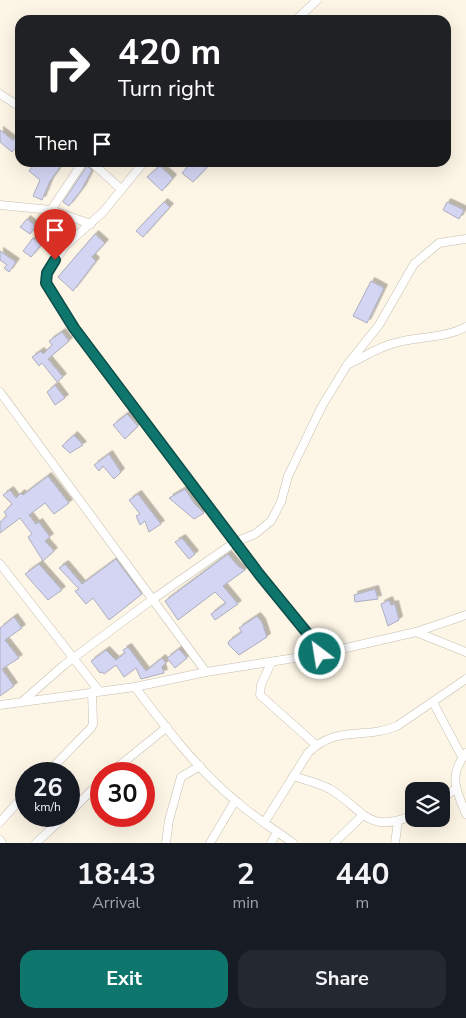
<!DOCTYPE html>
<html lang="en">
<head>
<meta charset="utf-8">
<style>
	:root { --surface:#171b24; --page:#242831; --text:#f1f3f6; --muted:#9ea1a6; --accent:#0f766e }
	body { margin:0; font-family:"Nunito Sans",sans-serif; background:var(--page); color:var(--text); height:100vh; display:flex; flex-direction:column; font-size:19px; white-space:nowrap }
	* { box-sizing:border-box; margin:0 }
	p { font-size:16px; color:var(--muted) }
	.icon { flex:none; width:28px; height:28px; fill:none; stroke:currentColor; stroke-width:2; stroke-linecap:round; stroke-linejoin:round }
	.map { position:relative; height:843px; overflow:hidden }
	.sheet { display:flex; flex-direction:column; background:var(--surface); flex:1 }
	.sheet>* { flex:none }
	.hud { position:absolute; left:15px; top:15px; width:436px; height:152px; border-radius:15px; box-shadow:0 5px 20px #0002; background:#202124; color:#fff; overflow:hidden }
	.buttons { position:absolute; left:405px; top:782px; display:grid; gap:10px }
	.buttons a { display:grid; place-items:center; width:45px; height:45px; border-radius:10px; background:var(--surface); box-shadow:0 5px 20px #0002; font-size:25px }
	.speed { position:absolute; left:15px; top:762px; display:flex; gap:10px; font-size:25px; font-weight:700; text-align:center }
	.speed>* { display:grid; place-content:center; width:65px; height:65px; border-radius:50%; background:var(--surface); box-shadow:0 5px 20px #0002; line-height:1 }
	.speed small { font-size:12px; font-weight:400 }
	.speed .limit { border:8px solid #d22; background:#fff; color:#111 }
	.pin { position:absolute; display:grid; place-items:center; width:42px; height:42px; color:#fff; margin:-51px -21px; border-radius:50% 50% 50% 0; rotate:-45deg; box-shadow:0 0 5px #0007 }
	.pin .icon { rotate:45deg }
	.me { position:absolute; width:55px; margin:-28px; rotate:329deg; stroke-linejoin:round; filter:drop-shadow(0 0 4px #0008) }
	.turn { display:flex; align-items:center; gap:18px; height:105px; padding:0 20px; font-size:22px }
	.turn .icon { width:65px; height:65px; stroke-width:2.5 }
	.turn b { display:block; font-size:35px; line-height:42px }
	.then { display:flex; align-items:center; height:48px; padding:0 20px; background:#0003; gap:10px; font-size:19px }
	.eta { display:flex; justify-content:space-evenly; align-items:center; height:85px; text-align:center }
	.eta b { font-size:30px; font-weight:700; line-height:35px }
	.cta { display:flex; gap:10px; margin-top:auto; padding:10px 20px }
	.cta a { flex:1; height:58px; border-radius:15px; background:var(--accent); color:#fff; font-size:20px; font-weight:700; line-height:58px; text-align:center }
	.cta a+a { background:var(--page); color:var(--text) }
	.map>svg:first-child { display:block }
	.building { fill:#d3d5f3; stroke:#acaebe; filter:url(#shadow) }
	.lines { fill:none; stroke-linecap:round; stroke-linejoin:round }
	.minor-casing { stroke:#c6beaf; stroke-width:9 }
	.minor { stroke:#fff; stroke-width:8 }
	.route-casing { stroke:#0a4d48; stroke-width:12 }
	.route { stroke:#0f766e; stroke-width:9 }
</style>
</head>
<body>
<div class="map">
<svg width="466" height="843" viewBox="0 0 466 843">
	<defs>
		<filter id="shadow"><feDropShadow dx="3.5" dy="-3.5" stdDeviation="0" flood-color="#0004"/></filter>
	</defs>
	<rect width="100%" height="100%" fill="#fdf5e5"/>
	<g class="building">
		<polygon points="0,130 13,140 17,135 20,138 20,143 12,152 0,142"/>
		<polygon points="36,162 64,162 50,181 42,200 33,196 40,180 29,171"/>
		<polygon points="191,162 197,166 201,162 212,162 193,182 182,173"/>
		<polygon points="87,166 92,170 82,189 69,206 63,202"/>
		<polygon points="160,166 173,178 162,191 147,177"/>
		<polygon points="164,202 170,207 143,237 136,231"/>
		<polygon points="447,202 464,210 459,219 443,210"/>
		<polygon points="27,219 36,226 30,234 20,227"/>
		<polygon points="95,234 105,243 92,257 96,261 73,291 58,277"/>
		<polygon points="33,238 41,245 31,257 23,251"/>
		<polygon points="0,251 16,262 9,272 4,268 7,265 0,260"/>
		<polygon points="371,281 384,288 367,323 353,316"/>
		<polygon points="62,332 69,341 48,359 63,377 57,382 42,363 39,366 32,357 41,351 43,354 52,345 49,341"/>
		<polygon points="55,385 65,398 55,405 47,392"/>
		<polygon points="127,414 138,426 125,439 113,425"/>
		<polygon points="74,435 83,445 70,453 62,446"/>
		<polygon points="109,454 121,472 114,479 103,466 99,471 94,465"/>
		<polygon points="48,476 69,503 54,514 45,503 29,515 36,524 39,522 50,537 45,541 54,551 43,561 28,537 32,534 20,518 0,533 0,522 7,516 4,512 12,504 3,495 10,490 16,498 21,493 23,495"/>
		<polygon points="185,489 194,503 204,513 194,519 169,498"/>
		<polygon points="138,494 161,524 149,532 145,521 140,525 136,516 140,514 129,500"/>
		<polygon points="182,538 195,554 189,559 175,542"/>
		<polygon points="228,554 238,566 245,570 223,586 238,604 215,620 211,614 226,603 215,592 178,620 165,601"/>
		<polygon points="116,559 142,594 109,620 93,598 86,604 75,591 79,589 59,568 65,564 82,584"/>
		<polygon points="39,564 62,590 48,600 25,574"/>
		<polygon points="375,589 378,599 355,602 354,595"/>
		<polygon points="389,600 391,605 395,604 399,620 388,626 381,604"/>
		<polygon points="257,616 262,622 267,637 239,655 228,644 229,641 242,632 239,628"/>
		<polygon points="14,617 22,628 5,640 19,658 2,669 14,686 0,696 0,628"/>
		<polygon points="128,647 146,671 162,658 166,663 162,667 164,673 141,679 136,668 124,677 116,665 104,674 102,672 100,673 91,661 106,650 116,660 125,653 123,650"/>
		<polygon points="179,649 187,658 175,668 167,658"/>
	</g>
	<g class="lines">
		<g class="minor-casing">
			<g id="minor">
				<polyline points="296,20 317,0"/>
				<polyline points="0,94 20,107"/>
				<polyline points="91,162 121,189"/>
				<path d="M144 162 103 212 65 246 47 273 45 279 49 290C110 384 182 471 249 561 273 593 302 619 320 654"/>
				<polyline points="0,205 51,210 91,224"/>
				<polyline points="51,210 83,162"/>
				<path d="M349 364C364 357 378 347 395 343 419 336 443 339 466 327"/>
				<polyline points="0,392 206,672"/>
				<polyline points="0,564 99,691"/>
				<polyline points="416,632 466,652"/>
				<polyline points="271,663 261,685 260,695 316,745"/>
				<path d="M135 687C165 727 198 770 237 802 254 817 274 829 293 843"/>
				<polyline points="23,701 64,665 153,599 235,542 255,534 271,521 281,502 288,476 322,406 347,365 379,325 414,264 439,243 466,239"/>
				<polyline points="433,702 462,757"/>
				<polyline points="0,705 135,687 206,672 320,654 416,632 466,615"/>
				<path d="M466 753C448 776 456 790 466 814"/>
				<polyline points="46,774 91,728 93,724 92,692"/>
				<polyline points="109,774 167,727"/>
				<path d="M293 776C305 780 319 783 330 789 365 810 366 835 414 815"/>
				<polyline points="441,799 454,790"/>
				<polyline points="69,813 101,781"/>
				<polyline points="0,822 26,793"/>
				<path d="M264 823 308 753C337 724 365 740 397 726L466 679"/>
				<polyline points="0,840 2,843"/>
				<polyline points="36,843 65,816"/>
				<polyline points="166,843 169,820 181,777 200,766"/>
				<polyline points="210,843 235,801"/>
				<polyline points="271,843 277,832"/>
				<polyline points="334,843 362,816"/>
				<polyline points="395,843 398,821"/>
			</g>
		</g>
		<use href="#minor" class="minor"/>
	</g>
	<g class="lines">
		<g class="route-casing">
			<polyline id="route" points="55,260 47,273 46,283 74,328 259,574 312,639 320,654"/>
		</g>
		<use href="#route" class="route"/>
	</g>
</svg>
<div class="buttons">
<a><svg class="icon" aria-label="layers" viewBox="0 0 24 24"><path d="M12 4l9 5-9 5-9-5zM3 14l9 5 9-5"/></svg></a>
</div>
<div class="speed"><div>26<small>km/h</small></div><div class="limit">30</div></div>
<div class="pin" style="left:55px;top:260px;background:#d93025"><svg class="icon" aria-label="arrive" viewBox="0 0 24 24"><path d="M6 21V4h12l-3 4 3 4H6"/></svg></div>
<svg class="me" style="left:320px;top:654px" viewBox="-20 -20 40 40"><circle r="17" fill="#0f766e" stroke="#fff" stroke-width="3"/><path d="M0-11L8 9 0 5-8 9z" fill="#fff"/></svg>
<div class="hud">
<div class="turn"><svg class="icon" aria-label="right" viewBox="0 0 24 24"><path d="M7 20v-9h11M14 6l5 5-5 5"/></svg><div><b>420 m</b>Turn right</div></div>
<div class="then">Then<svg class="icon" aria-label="arrive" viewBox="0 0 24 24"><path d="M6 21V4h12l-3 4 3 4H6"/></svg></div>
</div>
</div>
<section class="sheet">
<div class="eta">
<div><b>18:43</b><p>Arrival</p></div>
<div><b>2</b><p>min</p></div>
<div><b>440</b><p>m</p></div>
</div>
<div class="cta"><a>Exit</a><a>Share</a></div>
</section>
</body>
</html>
